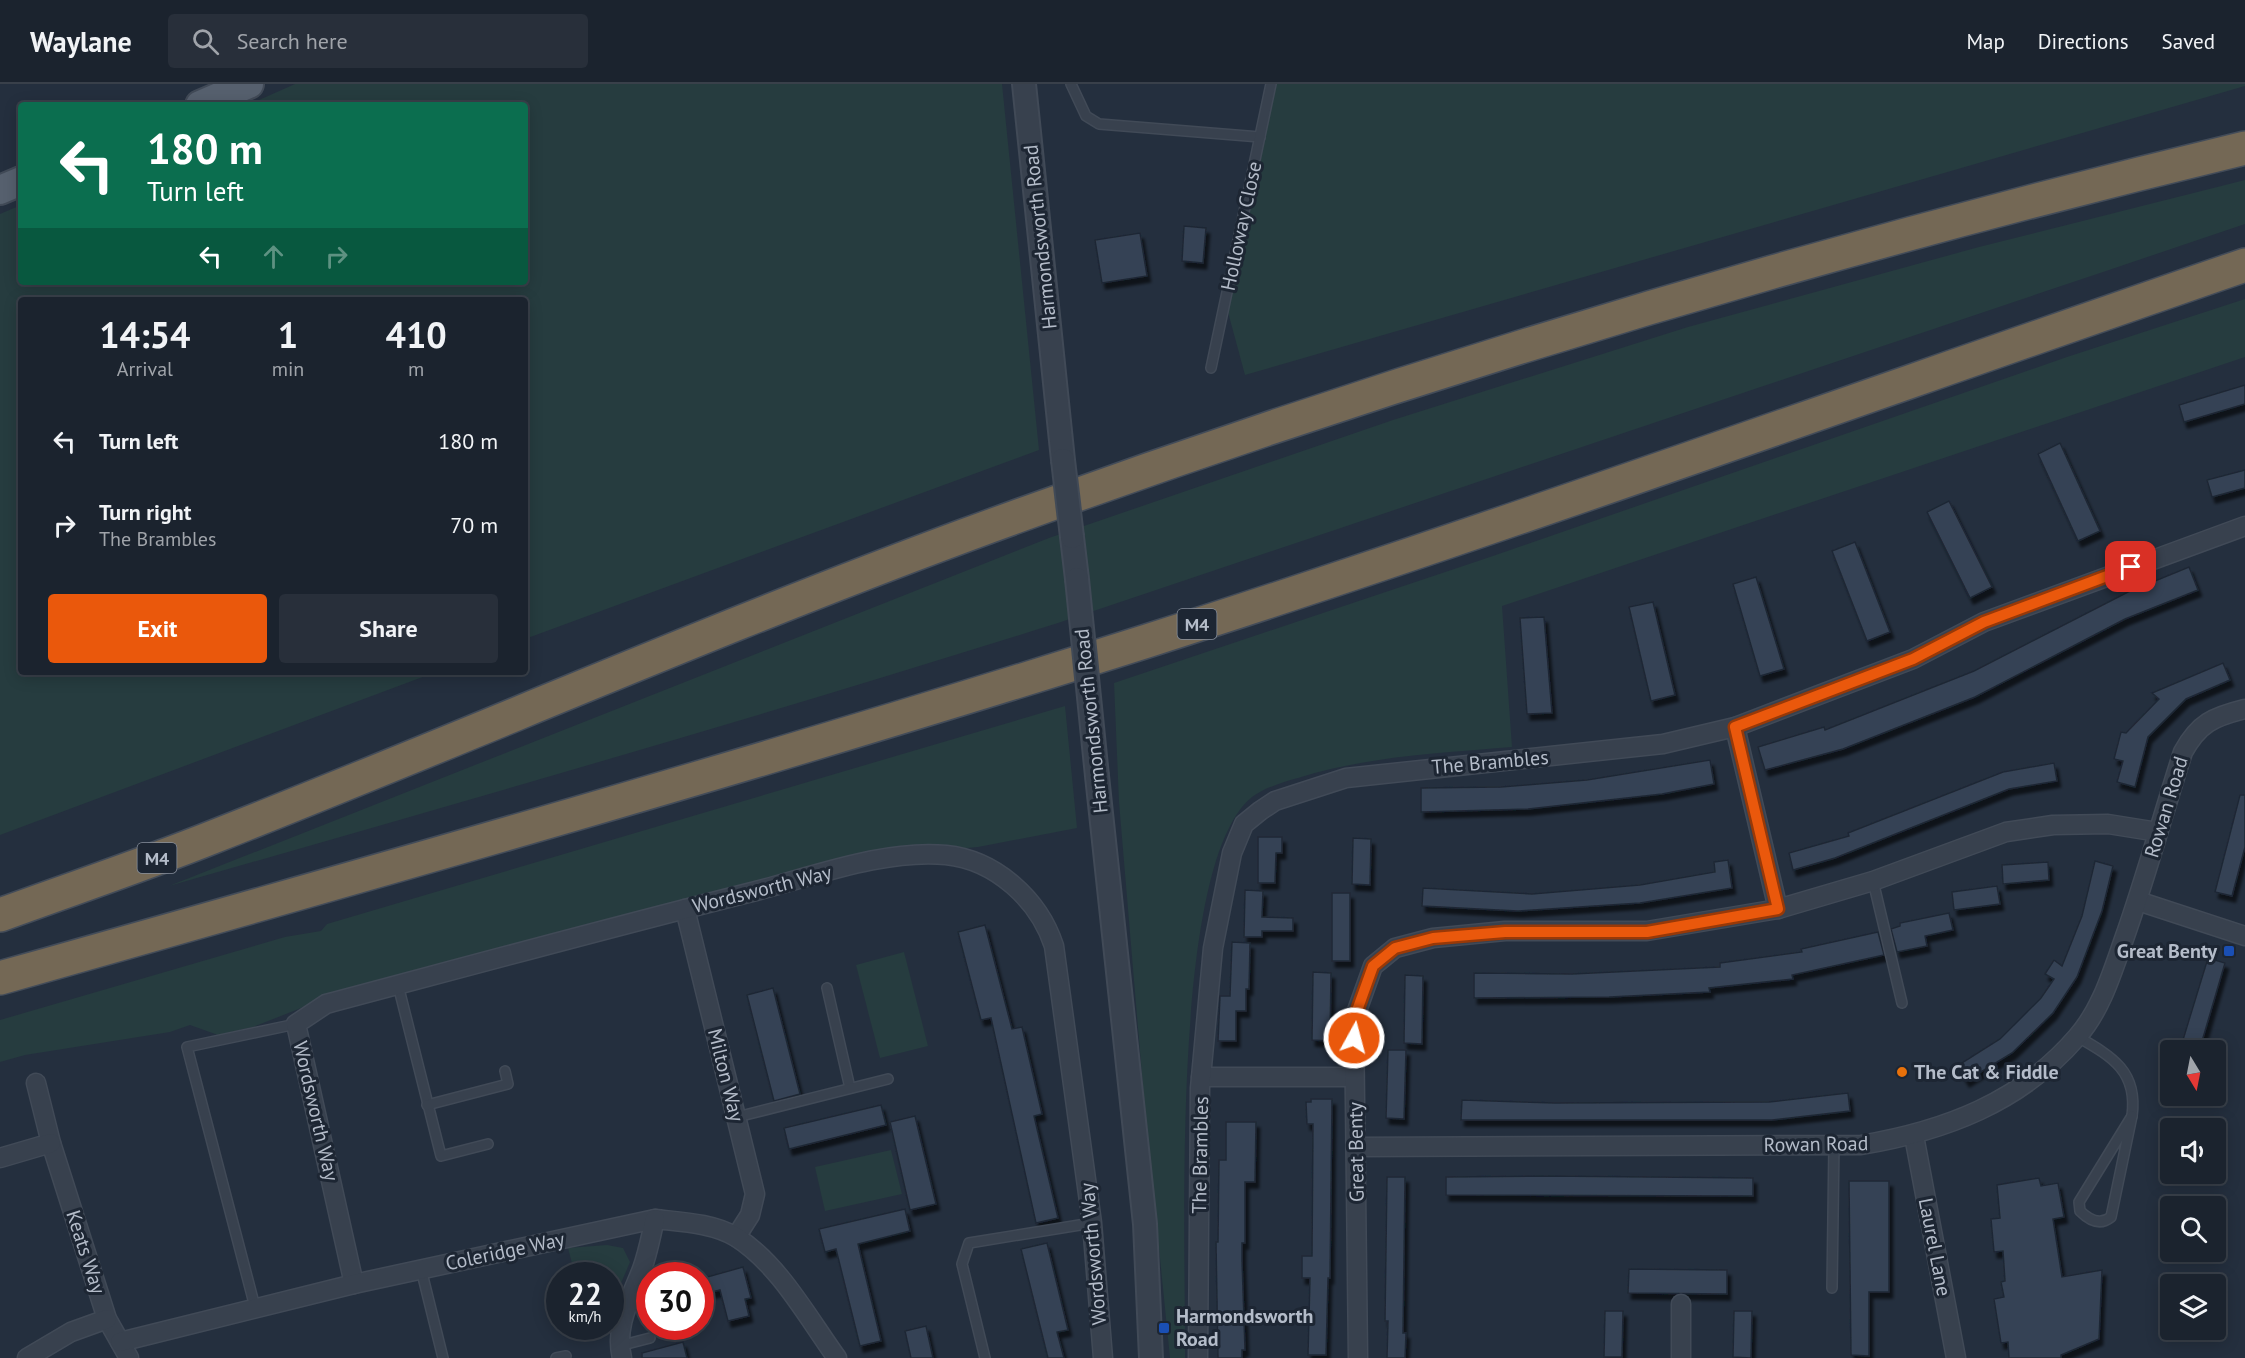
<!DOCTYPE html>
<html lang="en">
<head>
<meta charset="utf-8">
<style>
	:root { --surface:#1b232e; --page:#282f3a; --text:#f1f3f6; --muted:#a0a4aa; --line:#39404a; --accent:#ea580c }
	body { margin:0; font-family:"PT Sans",sans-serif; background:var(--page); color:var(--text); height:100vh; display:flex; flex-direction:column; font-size:22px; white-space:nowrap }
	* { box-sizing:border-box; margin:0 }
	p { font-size:20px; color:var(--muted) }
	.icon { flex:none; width:33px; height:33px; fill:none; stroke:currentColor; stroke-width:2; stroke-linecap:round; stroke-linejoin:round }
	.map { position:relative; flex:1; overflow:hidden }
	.drawer { position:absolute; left:18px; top:213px; width:510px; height:378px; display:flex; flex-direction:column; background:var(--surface); border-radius:6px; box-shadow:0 3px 15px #0003,0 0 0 2px var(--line) }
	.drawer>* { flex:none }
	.banner { position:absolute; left:18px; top:18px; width:510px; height:183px; border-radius:6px; box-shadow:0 3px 15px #0003,0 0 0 2px var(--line); background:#0b6e4f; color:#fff; overflow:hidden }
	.needle { width:39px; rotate:170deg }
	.controls { position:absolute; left:2160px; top:956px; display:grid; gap:12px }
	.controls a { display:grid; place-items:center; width:66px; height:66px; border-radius:6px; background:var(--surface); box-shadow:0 3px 15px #0003,0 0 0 2px var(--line); font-size:30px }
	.speed { position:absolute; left:546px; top:1178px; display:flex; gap:12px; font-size:30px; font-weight:700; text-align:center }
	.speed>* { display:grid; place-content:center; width:78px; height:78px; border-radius:50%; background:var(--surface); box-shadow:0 3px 15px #0003,0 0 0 2px var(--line); line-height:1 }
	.speed small { font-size:15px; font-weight:400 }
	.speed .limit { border:9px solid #d22; background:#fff; color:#111 }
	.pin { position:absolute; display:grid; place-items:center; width:51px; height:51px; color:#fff; margin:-26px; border-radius:12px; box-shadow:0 3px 9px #0006 }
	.me { position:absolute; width:66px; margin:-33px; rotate:7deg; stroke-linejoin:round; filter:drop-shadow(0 0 4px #0008) }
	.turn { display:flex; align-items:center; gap:21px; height:126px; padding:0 30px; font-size:27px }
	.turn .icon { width:78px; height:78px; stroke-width:2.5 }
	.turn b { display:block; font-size:42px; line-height:51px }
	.lanes { display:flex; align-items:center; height:57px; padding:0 30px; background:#0003; justify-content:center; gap:30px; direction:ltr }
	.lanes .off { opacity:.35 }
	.eta { display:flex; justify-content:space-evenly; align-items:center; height:102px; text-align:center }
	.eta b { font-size:36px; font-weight:600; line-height:42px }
	.primary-button { display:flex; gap:12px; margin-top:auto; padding:12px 30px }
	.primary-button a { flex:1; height:69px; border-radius:6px; background:var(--accent); color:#fff; font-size:24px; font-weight:600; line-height:69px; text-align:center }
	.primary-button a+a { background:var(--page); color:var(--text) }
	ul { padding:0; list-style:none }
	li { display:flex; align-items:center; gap:18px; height:84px; padding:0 30px }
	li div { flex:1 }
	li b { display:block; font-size:22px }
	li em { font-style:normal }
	header { display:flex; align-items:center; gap:36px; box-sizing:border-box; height:84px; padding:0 30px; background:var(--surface); border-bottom:2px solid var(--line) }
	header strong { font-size:28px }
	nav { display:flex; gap:33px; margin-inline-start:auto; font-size:21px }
	.search { width:420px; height:54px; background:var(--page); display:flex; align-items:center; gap:15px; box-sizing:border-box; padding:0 21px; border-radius:6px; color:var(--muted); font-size:22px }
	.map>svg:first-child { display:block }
	.green { fill:#263c3f }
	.building { fill:#364354; stroke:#1f2835; stroke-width:1.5; filter:url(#shadow) }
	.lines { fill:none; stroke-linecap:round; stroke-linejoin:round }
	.service-casing { stroke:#414a57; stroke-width:12 }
	.minor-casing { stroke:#414a57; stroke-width:21 }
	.tertiary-casing { stroke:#414a57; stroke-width:26 }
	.primary-casing { stroke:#414a57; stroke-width:32 }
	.motorway-casing { stroke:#434c59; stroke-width:36 }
	.service { stroke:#38414e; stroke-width:9 }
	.minor { stroke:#38414e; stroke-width:18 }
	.tertiary { stroke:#38414e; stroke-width:22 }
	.primary { stroke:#56606e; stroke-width:28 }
	.motorway { stroke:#746855; stroke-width:33 }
	.tertiary-bridge-casing { stroke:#414a57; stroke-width:26; stroke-linecap:butt }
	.tertiary-bridge { stroke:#38414e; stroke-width:22 }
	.route-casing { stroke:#983908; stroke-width:15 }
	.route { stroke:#ea580c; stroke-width:10 }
	.transit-dot { fill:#1a4fb4; stroke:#1d2633; stroke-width:2 }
	.food-dot { fill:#e8710a; stroke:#1d2633; stroke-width:2 }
	.labels { text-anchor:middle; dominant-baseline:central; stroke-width:6; stroke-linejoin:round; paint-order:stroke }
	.shield { fill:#1d2633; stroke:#878f9c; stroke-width:1.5 }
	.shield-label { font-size:18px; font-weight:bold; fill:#b4bcc9 }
	.street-label { font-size:20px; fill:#b4bcc9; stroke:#1d2633 }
	.poi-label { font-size:20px; font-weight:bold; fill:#b4bcc9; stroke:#1d2633; text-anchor:start }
</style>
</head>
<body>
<header>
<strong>Waylane</strong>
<div class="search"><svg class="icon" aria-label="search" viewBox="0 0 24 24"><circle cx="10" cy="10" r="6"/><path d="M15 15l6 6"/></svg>Search here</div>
<nav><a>Map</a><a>Directions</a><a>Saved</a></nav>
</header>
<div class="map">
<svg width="2245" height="1274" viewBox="0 0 2245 1274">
	<defs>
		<filter id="shadow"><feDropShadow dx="3.5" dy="6" stdDeviation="1.5" flood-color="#0009"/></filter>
	</defs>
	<rect width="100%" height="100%" fill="#242f3e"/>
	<g class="green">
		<polygon points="295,0 1002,0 1039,366 525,555 525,216 21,216 21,588 436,588 0,751 0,130 21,121 21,198 525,198 525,21 248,21"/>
		<polygon points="1271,0 2245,0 2245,2 1245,291 1225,217"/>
		<path d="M2245 96V140L2109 186 1058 539C763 632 466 717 169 802L1049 454 1393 336 1688 243 1979 163Z"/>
		<path d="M2245 215V273L1502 522 1512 663C1440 669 1368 672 1298 694 1283 698 1264 704 1252 713 1169 780 1186 1164 1185 1274H1170L1144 1015 1119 718 1114 599 1490 473 2067 273Z"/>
		<polygon points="1065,622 1077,744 978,763 944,766 334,911 253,943 218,951 190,941 170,948 25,971 0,978 0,936 285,853 321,847 327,840"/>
		<polygon points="904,868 928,962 880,974 856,881"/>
		<polygon points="891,1066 902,1110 825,1127 815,1083"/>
		<polygon points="607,1161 623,1164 630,1178 613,1218 611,1219 610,1191 575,1191 568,1164"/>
	</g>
	<g class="building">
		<polygon points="1184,142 1206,144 1203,179 1182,177"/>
		<polygon points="1140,149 1147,192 1102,199 1095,156"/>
		<polygon points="2245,301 2245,320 2184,338 2179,321"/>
		<polygon points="2060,359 2100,447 2078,457 2038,370"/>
		<polygon points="2245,386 2245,404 2212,413 2207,396"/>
		<polygon points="1949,417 1992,503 1970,514 1927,428"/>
		<polygon points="1855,458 1890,548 1867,557 1832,467"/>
		<polygon points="2189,483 2198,506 2125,535 1975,613 1843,665 1765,686 1758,663 1824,643 1825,646 1974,587 2128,508"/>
		<polygon points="1756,493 1784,585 1760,592 1733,500"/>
		<polygon points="1653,518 1675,611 1651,617 1629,523"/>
		<polygon points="1544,533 1552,629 1527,630 1520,534"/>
		<polygon points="2223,579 2230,596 2186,615 2148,653 2135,703 2117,698 2123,677 2114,675 2121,648 2126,649 2159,615 2152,609"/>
		<polygon points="1710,676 1714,700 1662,710 1528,725 1421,728 1421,704 1501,703 1587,696"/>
		<polygon points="2054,679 2057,697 2009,705 1835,774 1793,786 1789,769 1849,752 1848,749 2003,688"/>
		<polygon points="2240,711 2245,711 2245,763 2232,812 2215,808"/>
		<polygon points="1258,753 1282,753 1282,769 1276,769 1275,799 1258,799"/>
		<polygon points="1353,754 1371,755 1370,801 1352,800"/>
		<polygon points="1728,776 1732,804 1640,819 1518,827 1422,822 1423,804 1532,810 1640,801 1715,788 1714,778"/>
		<polygon points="2095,777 2113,782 2102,827 2077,893 2053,929 2012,969 1966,997 1957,982 2000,955 2041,914 2054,895 2045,890 2054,876 2062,882 2082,832"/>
		<polygon points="2048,778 2049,796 2003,800 2002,781"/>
		<polygon points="1997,802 2000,820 1954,826 1952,808"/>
		<polygon points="1245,806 1263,807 1262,833 1293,834 1293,847 1262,847 1262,853 1244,853"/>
		<rect x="1332" y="809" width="18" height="68"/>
		<polygon points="1949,829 1953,846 1925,852 1927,862 1897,868 1891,845 1900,842 1900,839"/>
		<polygon points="985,841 1012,945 1022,943 1042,1030 1034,1032 1058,1134 1036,1139 991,934 981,936 958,848"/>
		<polygon points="1878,848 1884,871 1792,891 1793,895 1709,904 1710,908 1609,913 1474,914 1474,889 1572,890 1720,883 1720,879 1802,868 1801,865"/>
		<polygon points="1232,858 1250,859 1249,905 1246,905 1246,927 1236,927 1236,957 1218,957 1220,912 1230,912"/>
		<polygon points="2208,874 2225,879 2200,964 2182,959"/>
		<polygon points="1313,888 1331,889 1330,957 1312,956"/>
		<polygon points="1405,891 1423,892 1422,960 1404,959"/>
		<polygon points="773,904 800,1010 774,1017 747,911"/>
		<polygon points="1388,966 1406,966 1404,1035 1386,1034"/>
		<polygon points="1848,1009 1850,1027 1772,1036 1461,1036 1462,1016 1554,1019 1769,1018"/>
		<polygon points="1311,1015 1332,1015 1330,1194 1328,1194 1326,1271 1308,1271 1310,1194 1302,1194 1302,1172 1312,1172 1313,1040 1307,1040 1306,1018 1311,1018"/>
		<polygon points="881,1021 886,1041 789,1065 784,1044"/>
		<polygon points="915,1032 936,1120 910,1126 890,1038"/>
		<polygon points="1226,1038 1256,1038 1255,1098 1245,1098 1245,1159 1242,1159 1242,1177 1245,1266 1242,1266 1242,1274 1218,1274 1216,1158 1218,1158 1219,1076 1226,1076"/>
		<polygon points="1546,1092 1753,1094 1753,1112 1446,1111 1446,1093"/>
		<polygon points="1387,1093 1405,1093 1403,1249 1406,1249 1405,1274 1387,1274 1388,1237 1385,1237"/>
		<polygon points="2039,1094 2041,1102 2058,1099 2064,1133 2053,1135 2062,1193 2102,1186 2099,1255 2061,1271 2061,1274 2009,1274 2008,1258 2001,1259 1994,1215 2004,1213 2001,1198 2005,1197 2003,1167 1994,1168 1991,1135 2000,1134 1997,1101"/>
		<polygon points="1849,1097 1889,1097 1889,1208 1869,1208 1869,1272 1851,1271"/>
		<polygon points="905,1125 910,1147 858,1160 881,1257 860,1262 836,1165 825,1168 819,1145"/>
		<polygon points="1047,1159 1068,1246 1057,1248 1064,1274 1048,1274 1021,1165"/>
		<polygon points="743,1183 751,1214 745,1215 749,1232 728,1237 720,1206 700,1211 700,1195"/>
		<polygon points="1629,1185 1727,1186 1727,1210 1628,1209"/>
		<polygon points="1605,1227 1623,1227 1622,1273 1604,1273"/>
		<polygon points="1734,1227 1752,1227 1751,1274 1733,1273"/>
		<polygon points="926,1242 933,1274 911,1274 905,1247"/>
		<polygon points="683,1258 687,1274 642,1274 642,1269"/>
	</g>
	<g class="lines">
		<g class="service-casing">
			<g id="service">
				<polyline points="1071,0 1086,32 1099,40 1260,53"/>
				<polyline points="1211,284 1271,0"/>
				<polyline points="1873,797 1902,919"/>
				<polyline points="398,901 441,1072 488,1060"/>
				<polyline points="827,904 850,1004"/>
				<path d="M2078 953C2113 973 2138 988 2132 1032"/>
				<polyline points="427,1021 508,1000 505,987"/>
				<path d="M2132 1032 2111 1133C2100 1142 2089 1136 2080 1127L2079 1118Z"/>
				<polyline points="737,1033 888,995"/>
				<polyline points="421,1185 443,1274"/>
				<polyline points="1832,1204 1834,1061"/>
				<polyline points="255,1223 187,963 296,940"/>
				<polyline points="619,1262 650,1254"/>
				<polyline points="556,1274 566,1272"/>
				<polyline points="985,1274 962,1180 969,1159 1092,1139"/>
			</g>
		</g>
		<g class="minor-casing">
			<g id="minor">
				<polyline points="1735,643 1778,825"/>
				<polyline points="2138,817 2245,852"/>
				<polyline points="685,825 755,1110 750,1131 736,1153"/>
				<polyline points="1201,993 1354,993"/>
				<polyline points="36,999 51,1059 107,1235 129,1274"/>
				<polyline points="1914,1052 1956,1274"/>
				<path d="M1356 1063 1861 1061C1944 1047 2020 1019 2077 953 2101 926 2112 889 2124 855 2146 793 2163 730 2183 668 2199 639 2213 633 2245 625"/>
				<polyline points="0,1074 51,1059"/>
				<path d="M354 1200 296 940 326 920C469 882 612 843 756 807 814 792 886 765 946 771 996 776 1039 816 1054 862L1092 1139 1103 1274"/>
				<path d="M120 1258 354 1200 655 1135C681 1138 713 1139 736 1153 779 1180 808 1234 837 1274"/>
				<polyline points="27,1274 71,1248 107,1235"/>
				<path d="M622 1274C614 1242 631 1214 642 1185 648 1169 651 1151 655 1135"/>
				<polyline points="1198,1274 1200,1004 1213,864 1232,769 1244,740 1260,727 1275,717 1346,694 1663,660 1735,643 1913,575 1984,538 2245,442"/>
				<polyline points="1358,1274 1354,935 1373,882 1395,864 1433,854 1505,847 1647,847 1778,825 1873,797 2006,748 2053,741 2108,740 2158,748"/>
				<polyline points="1681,1274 1681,1220"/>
			</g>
		</g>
		<g class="tertiary-casing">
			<g id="tertiary">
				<polyline points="1024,0 1063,376"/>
				<polyline points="1072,453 1077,495"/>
				<polyline points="1097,692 1145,1140 1151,1274"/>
			</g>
		</g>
		<g class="primary-casing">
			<g id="primary">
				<polyline points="200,21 249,0"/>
				<polyline points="0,106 21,97"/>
			</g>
		</g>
		<g class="motorway-casing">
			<g id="motorway">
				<path d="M0 831C71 805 143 781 213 753 465 654 712 545 966 451 1384 297 1812 168 2245 64"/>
				<path d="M0 894C383 786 768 677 1147 557 1516 439 1879 307 2245 181"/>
			</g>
		</g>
		<use href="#service" class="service"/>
		<use href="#minor" class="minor"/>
		<use href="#tertiary" class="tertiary"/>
		<use href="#primary" class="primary"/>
		<use href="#motorway" class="motorway"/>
		<g class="tertiary-bridge-casing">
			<g id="tertiary-bridge">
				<polyline points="1063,376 1072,453"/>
				<polyline points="1077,495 1097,692"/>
			</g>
		</g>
		<use href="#tertiary-bridge" class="tertiary-bridge"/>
	</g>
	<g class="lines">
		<g class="route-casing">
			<polyline id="route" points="1354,954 1354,935 1373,882 1395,864 1433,854 1505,848 1647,848 1778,825 1735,643 1913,575 1984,538 2131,483"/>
		</g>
		<use href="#route" class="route"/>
	</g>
	<g class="transit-dot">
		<rect x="2223" y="861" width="12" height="12" rx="3"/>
		<rect x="1158" y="1238" width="12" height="12" rx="3"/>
	</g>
	<circle class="food-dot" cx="1902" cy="988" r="6"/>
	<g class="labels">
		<g class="shield">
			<rect x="1177.5" y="525" width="39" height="30" rx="4.5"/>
			<rect x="137.5" y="759" width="39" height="30" rx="4.5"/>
		</g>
		<g class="shield-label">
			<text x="1197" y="540">M4</text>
			<text x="157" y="774">M4</text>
		</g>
		<g class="street-label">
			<text transform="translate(1241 142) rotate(-78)">Holloway Close</text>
			<text transform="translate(1040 153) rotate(-96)">Harmondsworth Road</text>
			<text transform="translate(1091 637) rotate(-96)">Harmondsworth Road</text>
			<text transform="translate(1490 678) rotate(-5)">The Brambles</text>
			<text transform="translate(2166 723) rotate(-73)">Rowan Road</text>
			<text transform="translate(762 805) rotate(-14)">Wordsworth Way</text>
			<text transform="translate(726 991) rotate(76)">Milton Way</text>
			<text transform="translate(316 1027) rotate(77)">Wordsworth Way</text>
			<text transform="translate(1816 1060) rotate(-1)">Rowan Road</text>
			<text transform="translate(1356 1068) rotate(-91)">Great Benty</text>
			<text transform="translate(1200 1071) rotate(-89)">The Brambles</text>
			<text transform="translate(1935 1163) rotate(79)">Laurel Lane</text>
			<text transform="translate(505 1167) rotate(-12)">Coleridge Way</text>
			<text transform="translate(86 1168) rotate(72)">Keats Way</text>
			<text transform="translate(1093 1170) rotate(-95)">Wordsworth Way</text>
		</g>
		<g class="poi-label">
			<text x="2217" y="867" text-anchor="end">Great Benty</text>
			<text x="1914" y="988">The Cat &amp; Fiddle</text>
			<text x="1176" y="1232">Harmondsworth<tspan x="1176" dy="23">Road</tspan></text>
		</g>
	</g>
</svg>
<div class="controls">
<a><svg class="needle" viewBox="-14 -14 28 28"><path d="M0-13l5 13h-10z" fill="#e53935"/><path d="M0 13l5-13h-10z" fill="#a0a4aa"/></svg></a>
<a><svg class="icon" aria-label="sound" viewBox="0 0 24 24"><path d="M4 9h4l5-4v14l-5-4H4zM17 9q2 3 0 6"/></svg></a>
<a><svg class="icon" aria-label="search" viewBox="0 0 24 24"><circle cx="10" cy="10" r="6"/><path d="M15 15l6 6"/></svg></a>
<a><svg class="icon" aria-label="layers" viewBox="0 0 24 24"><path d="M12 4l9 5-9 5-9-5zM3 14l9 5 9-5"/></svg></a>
</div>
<div class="speed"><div>22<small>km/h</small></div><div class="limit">30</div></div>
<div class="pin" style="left:2131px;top:483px;background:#d93025"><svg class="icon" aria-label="arrive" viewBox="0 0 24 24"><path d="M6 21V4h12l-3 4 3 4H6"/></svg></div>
<svg class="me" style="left:1354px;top:954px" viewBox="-20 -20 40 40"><circle r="17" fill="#ea580c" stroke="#fff" stroke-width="3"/><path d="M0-11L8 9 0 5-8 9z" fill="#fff"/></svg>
<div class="banner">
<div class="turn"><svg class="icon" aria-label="left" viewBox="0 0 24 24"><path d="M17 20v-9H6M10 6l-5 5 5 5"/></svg><div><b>180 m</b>Turn left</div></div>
<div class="lanes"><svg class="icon" aria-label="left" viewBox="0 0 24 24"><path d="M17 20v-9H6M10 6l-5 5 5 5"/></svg><svg class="icon off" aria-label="ahead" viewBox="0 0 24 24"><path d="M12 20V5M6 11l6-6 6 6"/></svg><svg class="icon off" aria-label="right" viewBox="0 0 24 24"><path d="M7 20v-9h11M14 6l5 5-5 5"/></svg></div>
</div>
<section class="drawer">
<div class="eta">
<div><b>14:54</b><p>Arrival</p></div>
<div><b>1</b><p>min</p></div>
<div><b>410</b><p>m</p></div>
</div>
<ul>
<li><svg class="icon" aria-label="left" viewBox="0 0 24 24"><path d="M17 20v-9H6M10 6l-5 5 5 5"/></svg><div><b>Turn left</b></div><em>180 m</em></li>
<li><svg class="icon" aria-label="right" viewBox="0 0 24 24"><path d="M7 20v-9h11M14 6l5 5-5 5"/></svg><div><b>Turn right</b><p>The Brambles</p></div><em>70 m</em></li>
</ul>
<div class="primary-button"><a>Exit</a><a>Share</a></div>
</section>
</div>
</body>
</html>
